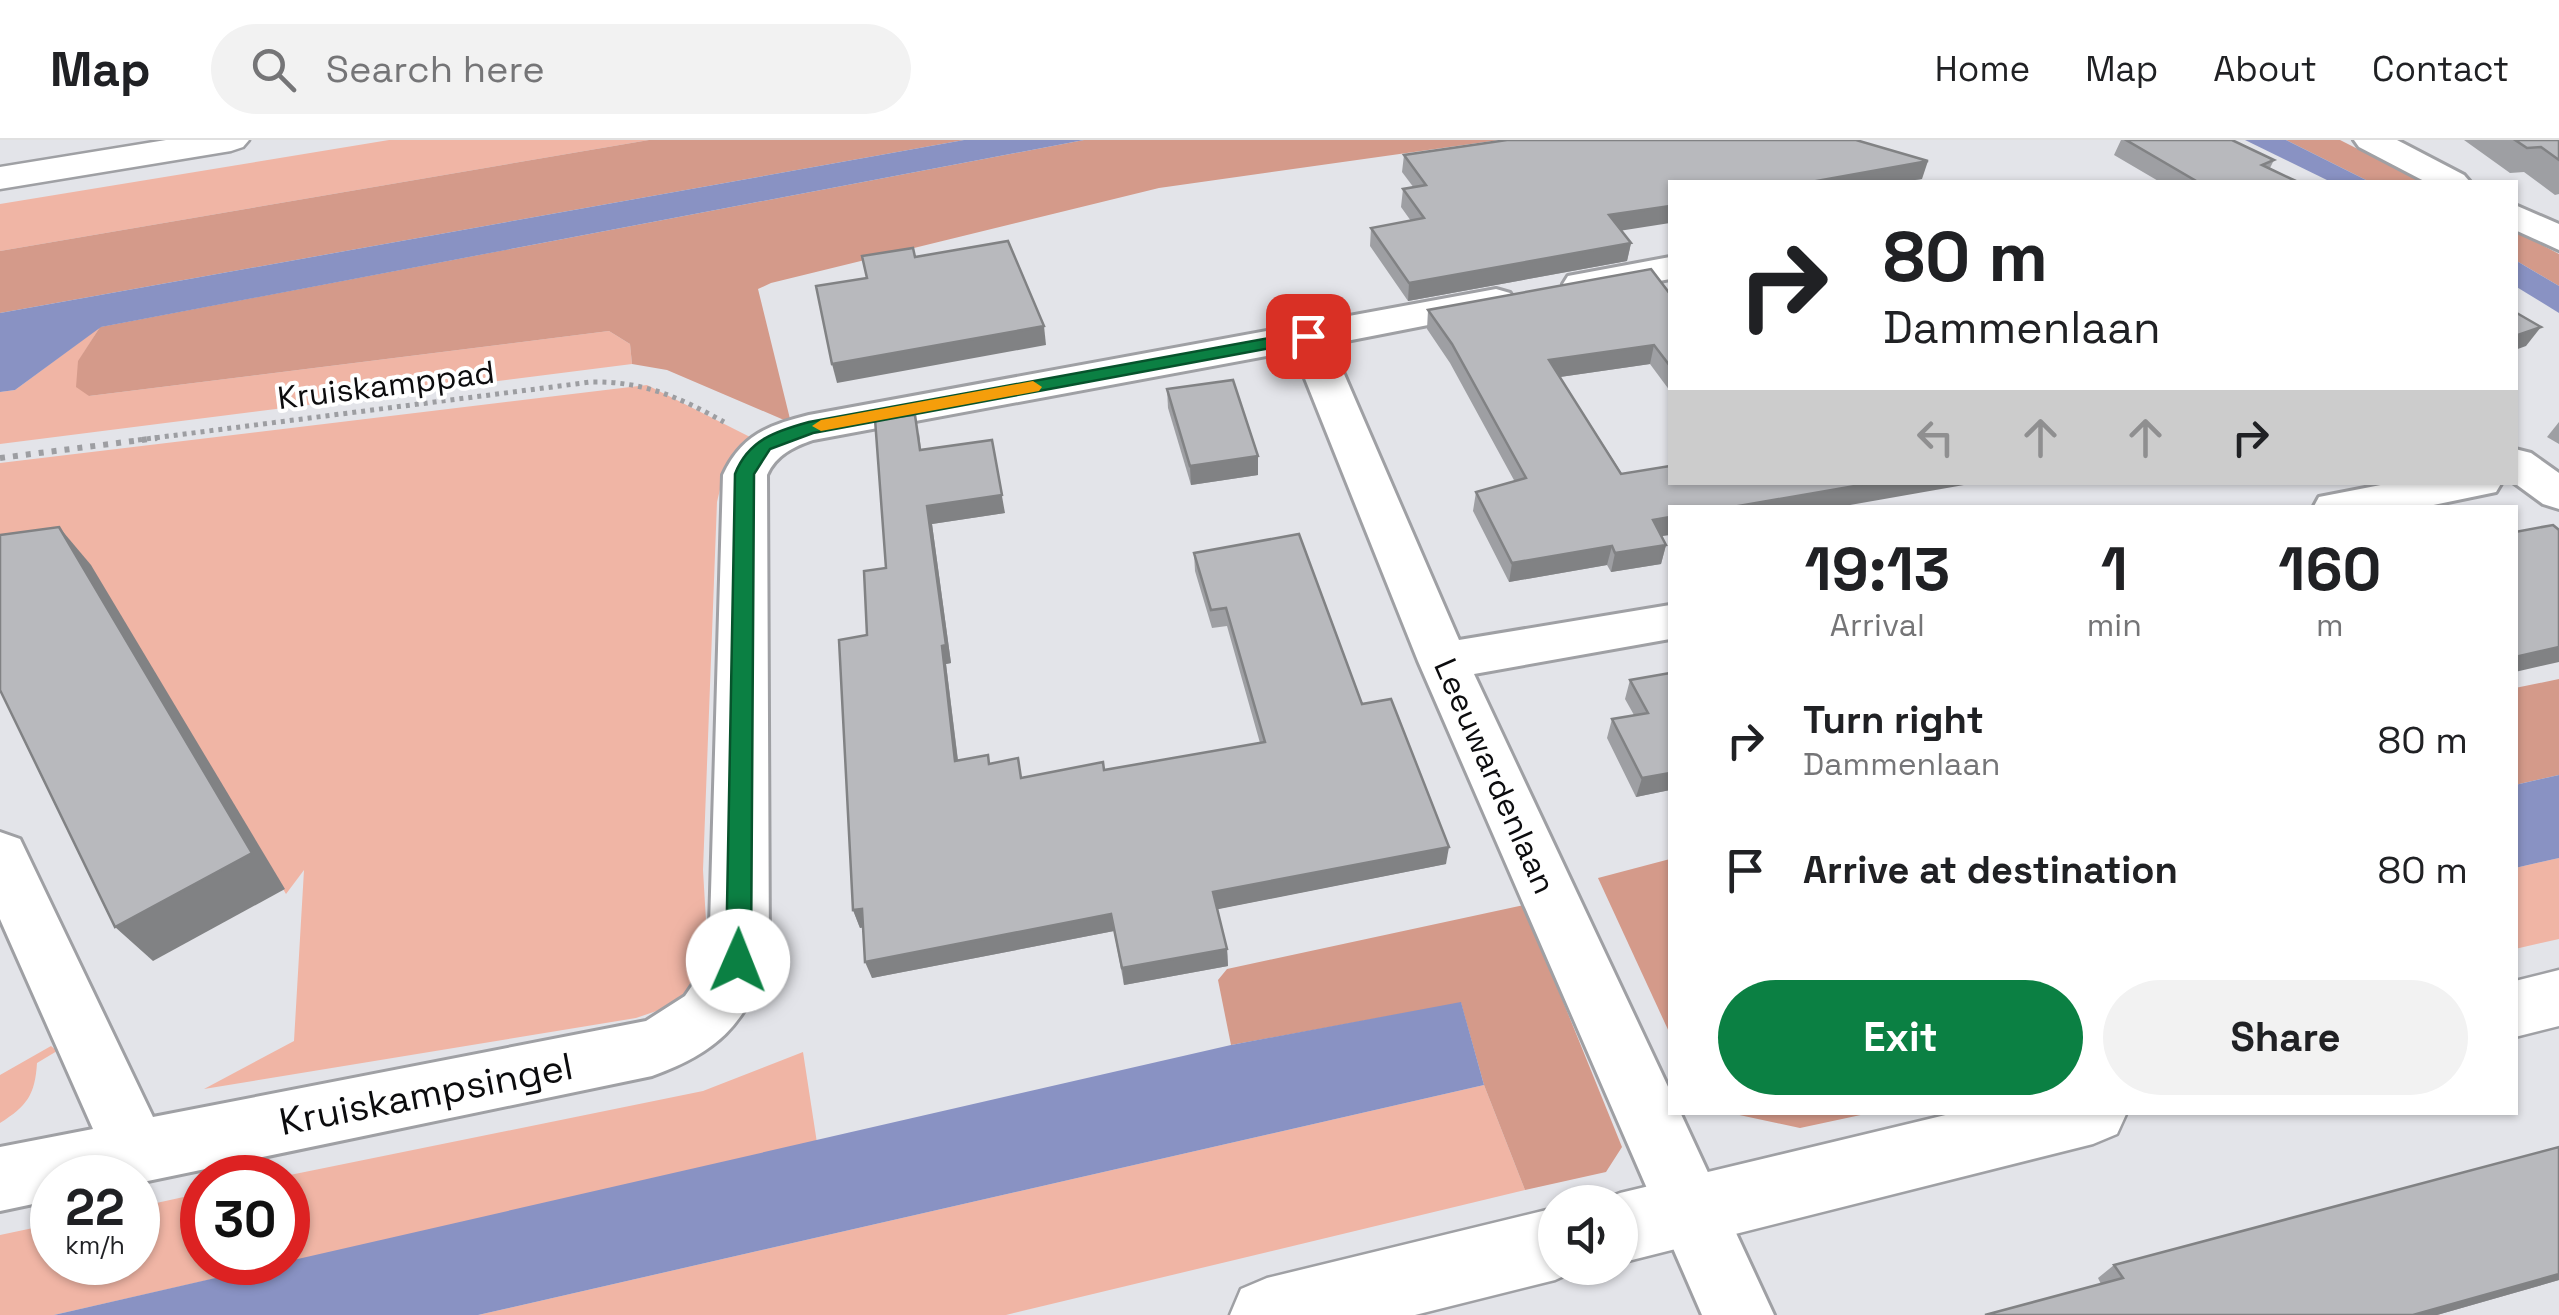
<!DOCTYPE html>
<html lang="en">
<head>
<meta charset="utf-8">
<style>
	:root { --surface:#fff; --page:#f2f2f2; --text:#202124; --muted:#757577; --line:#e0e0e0; --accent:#0b8043 }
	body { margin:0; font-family:"Space Grotesk",sans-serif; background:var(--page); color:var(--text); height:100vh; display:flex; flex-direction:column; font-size:38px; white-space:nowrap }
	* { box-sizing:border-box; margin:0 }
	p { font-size:32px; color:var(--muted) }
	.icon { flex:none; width:55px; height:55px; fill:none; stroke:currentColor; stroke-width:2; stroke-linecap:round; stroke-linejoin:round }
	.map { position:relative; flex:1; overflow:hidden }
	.sheet { position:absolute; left:1668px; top:365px; width:850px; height:610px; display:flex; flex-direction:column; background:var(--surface); border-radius:0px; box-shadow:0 2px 8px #0004 }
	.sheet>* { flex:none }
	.hud { position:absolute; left:1668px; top:40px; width:850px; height:305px; border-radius:0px; box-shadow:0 2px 8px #0004; background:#fff; color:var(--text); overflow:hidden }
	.tools { position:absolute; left:1538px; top:1045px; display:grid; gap:20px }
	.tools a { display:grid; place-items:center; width:100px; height:100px; border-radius:50%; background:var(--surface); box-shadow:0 2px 8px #0004; font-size:50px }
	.speed { position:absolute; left:30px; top:1015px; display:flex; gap:20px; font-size:50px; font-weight:700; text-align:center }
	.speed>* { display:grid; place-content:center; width:130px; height:130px; border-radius:50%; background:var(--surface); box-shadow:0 2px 8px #0004; line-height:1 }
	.speed small { font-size:25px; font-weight:400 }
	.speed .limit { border:15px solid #d22; background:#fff; color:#111 }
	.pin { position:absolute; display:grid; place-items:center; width:85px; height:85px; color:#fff; margin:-42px; border-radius:20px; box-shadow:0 5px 15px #0006 }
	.me { position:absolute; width:110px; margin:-55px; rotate:1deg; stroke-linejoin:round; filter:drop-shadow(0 0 8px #0008) }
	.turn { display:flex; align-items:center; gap:35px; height:210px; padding:0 50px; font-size:45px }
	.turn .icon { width:130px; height:130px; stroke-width:2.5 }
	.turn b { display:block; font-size:70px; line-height:85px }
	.lanes { display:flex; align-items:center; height:95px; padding:0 50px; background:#0003; justify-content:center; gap:50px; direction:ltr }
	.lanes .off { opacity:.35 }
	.eta { display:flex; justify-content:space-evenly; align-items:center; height:170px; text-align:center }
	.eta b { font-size:60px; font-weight:600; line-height:70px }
	.action { display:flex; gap:20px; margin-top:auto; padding:20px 50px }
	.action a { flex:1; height:115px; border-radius:60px; background:var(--accent); color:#fff; font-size:40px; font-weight:600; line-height:115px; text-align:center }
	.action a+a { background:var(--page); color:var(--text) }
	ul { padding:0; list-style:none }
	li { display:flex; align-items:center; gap:30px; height:130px; padding:0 50px }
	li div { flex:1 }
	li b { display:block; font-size:38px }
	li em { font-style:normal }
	header { display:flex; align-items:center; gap:60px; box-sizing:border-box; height:140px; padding:0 50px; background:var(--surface); border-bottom:2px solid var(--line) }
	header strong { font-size:48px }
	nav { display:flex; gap:55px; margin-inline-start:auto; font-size:35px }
	.search { width:700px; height:90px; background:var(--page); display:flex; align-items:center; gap:25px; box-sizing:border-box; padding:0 35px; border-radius:55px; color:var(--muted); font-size:38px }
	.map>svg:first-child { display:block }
	.green { fill:#f0b5a5 }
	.forest { fill:#d49a8a }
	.water { fill:#8992c3 }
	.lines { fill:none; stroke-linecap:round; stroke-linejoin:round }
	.street-casing { stroke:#9fa0a4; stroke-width:6 }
	.secondary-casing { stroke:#9fa0a4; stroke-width:5 }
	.highway-casing { stroke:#9fa0a4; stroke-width:5 }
	.path-far1 { stroke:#9d9ea2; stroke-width:5; stroke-dasharray:4 5; stroke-linecap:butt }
	.path { stroke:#9d9ea2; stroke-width:6; stroke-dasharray:5 8; stroke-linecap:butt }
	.street { fill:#fff; fill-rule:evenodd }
	.secondary { fill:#fff; fill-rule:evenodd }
	.highway { fill:#fff; fill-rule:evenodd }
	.wall { fill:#9e9fa3 }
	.shaded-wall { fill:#818284 }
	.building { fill:#b8b9bd; stroke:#818284; stroke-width:2.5 }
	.route { fill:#0b8043; stroke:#07532c; stroke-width:2.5 }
	.slow { fill:#f59e0b }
	.labels { text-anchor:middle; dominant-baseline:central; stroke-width:8; stroke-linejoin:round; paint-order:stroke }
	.street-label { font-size:32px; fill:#0c0c0e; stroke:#fff }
	.near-street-label { font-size:38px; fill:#0c0c0e; stroke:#fff }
</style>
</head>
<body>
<header>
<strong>Map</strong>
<div class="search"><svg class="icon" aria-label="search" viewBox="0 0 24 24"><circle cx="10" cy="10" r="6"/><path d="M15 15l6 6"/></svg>Search here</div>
<nav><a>Home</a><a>Map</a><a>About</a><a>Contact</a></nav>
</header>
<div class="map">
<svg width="2559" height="1175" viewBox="0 0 2559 1175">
	<rect width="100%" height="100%" fill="#e3e4e9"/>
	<g class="green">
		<polygon points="389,0 649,0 0,111 0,64"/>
		<polygon points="100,187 78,222 89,256 609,191 630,204 632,224 0,304 0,252 15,250"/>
		<polygon points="647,245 756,300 726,324 717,362 703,730 709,832 683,862 636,878 204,949 294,901 304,730 286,754 84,418 0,428 0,323"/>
		<polygon points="2559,718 2559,799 2515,809 2515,728"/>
		<path d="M51 906 57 911 37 923C35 955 27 966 0 983V935Z"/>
		<polygon points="803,912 817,1003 288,1122 288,1038 280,1037 703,951"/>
		<polygon points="1484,945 1525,1050 1006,1175 478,1175"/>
		<polygon points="202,1053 202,1122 287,1122 54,1175 0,1175 0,1095 52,1084 52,1122 138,1122 138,1067"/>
	</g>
	<g class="forest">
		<polygon points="649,0 964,0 0,173 0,111"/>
		<polygon points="1084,0 1499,0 1159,48 771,143 758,149 791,283 667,230 632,224 630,204 609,191 89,256 76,247 78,221 100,187"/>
		<polygon points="2286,0 2340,0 2423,42 2370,42"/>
		<polygon points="2515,91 2559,114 2559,146 2515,120"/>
		<polygon points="2559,539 2559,635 2515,645 2515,548"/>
		<polygon points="1670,719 1670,894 1598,738"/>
		<polygon points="1524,765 1622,1007 1606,1032 1525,1050 1484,945 1461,863 1231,905 1218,840 1227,829"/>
		<polygon points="1730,973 1870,973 1800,988"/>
	</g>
	<g class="water">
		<polygon points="964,0 1084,0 101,187 15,250 0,252 0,173"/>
		<polygon points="2245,0 2286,0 2370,42 2331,42"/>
		<polygon points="2515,120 2559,146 2559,173 2515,146"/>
		<polygon points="2559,635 2559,718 2515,728 2515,645"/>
		<polygon points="1461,862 1484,945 478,1175 54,1175 1231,905"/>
	</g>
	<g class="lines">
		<g class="street-casing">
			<g id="street">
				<polygon points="2354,0 2397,0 2464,35 2470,42 2426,42 2359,7"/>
				<polygon points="2515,65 2559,84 2559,110 2515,90"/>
				<polygon points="1670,117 1670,139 1582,156 1568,152 1563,144 1568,136"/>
				<path d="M1496 149 1510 153 1515 161 1510 169 1331 204 1459 500 1670 465V499L1474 534 1670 951V972H1680L1774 1175H1702L1418 521 1294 211 813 300C793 307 776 315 767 335L769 821C743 886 718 912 652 936L138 1043V1038H52V1060L0 1071V1007L93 989 0 779V692L20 699 153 977 646 881 685 856 709 821 723 335C741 295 769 285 809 275Z"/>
				<polygon points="2515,309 2531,313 2559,333 2559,369 2543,364 2513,342"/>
				<polygon points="2396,342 2502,342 2496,352 2419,368 2313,368 2319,357"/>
			</g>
		</g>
		<g class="secondary-casing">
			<g id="secondary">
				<polygon points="2559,830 2559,886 2515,897 2515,841"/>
				<polygon points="1958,972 2127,972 2117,994 2093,1004 1620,1123 1620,1062 1596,1062 1620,1053"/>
				<polygon points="1555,1068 1555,1128 1581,1128 1555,1140 1415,1175 1230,1175 1241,1149 1267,1138"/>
			</g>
		</g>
		<g class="highway-casing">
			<polygon id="highway" points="166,0 249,0 243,7 231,11 0,49 0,27"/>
		</g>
		<path class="path-far1" d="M138 300 591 242C643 241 679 257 724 282"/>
		<polyline class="path" points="0,318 157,298"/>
		<use href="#street" class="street"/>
		<use href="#secondary" class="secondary"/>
		<use href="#highway" class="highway"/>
	</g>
	<g class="wall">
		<polygon points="2121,0 2232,0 2274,20 2270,28 2298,42 2160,42 2114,15"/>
		<polygon points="2464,0 2559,0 2559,54 2555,55 2524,32 2510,33"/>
		<polygon points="1404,15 1922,39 1900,42 1670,42 1621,90 1631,103 1627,121 1408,161 1370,106 1371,88 1411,81 1401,67 1403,49 1414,48 1402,32"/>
		<polygon points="1670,154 1670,251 1650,224 1560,237 1662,396 1666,405 1661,424 1611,432 1607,425 1509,442 1473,371 1476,352 1515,342 1450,223 1427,189 1428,170"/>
		<polygon points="1167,249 1258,316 1258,335 1191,345 1168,268"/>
		<polygon points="2559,282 2559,304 2547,297"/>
		<polygon points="919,293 921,310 1005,373 932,384 951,523 946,524 958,620 990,624 1022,637 1104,630 1260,603 1227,486 1212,488 1195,431 1194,413 1362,564 1446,724 1217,769 1227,809 1228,826 1124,845 1114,791 872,838 863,787 860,788 853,770 867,495 886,428"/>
		<polygon points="1670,533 1670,650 1636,657 1607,598 1612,579 1634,575 1625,559 1630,540"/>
		<polygon points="2114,1125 2559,1140 2437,1175 1985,1175 2101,1144 2098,1138"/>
	</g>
	<g class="shaded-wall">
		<polygon points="1928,21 1922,39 1900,42 1811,42"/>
		<polygon points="1670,66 1670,83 1606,93 1609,75"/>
		<polygon points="1631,103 1627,121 1408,161 1409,143"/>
		<polygon points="1044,186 1046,205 837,243 832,224"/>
		<polygon points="2541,187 2526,206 2515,210 2515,196"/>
		<polygon points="1654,205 1650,224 1546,239 1549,220"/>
		<polygon points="992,300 1005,373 932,384 951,523 946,524 960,638 955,621 927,366"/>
		<polygon points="1258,316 1258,335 1191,345 1190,326"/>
		<polygon points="1878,342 1981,342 1833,368 1727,368"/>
		<polygon points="1670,377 1670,395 1649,398 1653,380"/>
		<polygon points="59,387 91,425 285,749 153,821 115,787"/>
		<polygon points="1666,405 1661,424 1611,432 1615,413"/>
		<polygon points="1612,406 1607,425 1509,442 1512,423"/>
		<polygon points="2559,507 2559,522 2515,532 2515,517"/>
		<polygon points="1670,633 1670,650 1636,657 1642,638"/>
		<polygon points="1449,707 1446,724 1214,770 1213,752"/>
		<polygon points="862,769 869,786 860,788 853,770"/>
		<polygon points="1111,774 1114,791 872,838 865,822"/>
		<polygon points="1227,809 1228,826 1124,845 1122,828"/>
		<polygon points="2559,1134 2559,1140 2437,1175 2413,1175"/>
	</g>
	<g class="building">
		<polygon points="1507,0 1856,0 1928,21 1811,42 1670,42 1670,66 1609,75 1631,103 1409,143 1371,88 1424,78 1403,49 1426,45 1404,15"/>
		<polygon points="2126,0 2232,0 2274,20 2262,25 2298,42 2198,42"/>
		<polygon points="2515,0 2559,0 2559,20 2541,7 2527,8"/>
		<polygon points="1008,101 1044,186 832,224 816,146 867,138 862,116 913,108 915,117"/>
		<polygon points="1651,129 1670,154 1670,226 1654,205 1549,220 1621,334 1670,326 1670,342 1878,342 1727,368 1670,368 1670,377 1653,380 1666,405 1615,413 1612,406 1512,423 1476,352 1526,338 1452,204 1428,170"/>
		<polygon points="2515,172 2541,187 2515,196"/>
		<polygon points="1233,240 1258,316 1190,326 1167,249"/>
		<polygon points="915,275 920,310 992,300 1002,355 927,366 946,505 942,506 955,621 988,615 989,624 1018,618 1021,638 1103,622 1104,630 1265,602 1226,468 1211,470 1194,413 1299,394 1362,564 1391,559 1449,707 1213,752 1227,809 1122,828 1111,774 865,822 862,769 853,770 839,500 867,495 864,431 886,428 875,279"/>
		<polygon points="2553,385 2559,390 2559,507 2515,517 2515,392"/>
		<polygon points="59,387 252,713 115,787 0,550 0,395"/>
		<polygon points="1670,533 1670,633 1642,638 1612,579 1648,573 1630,540"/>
		<polygon points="2559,1007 2559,1134 2413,1175 1985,1175 2123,1138 2114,1125"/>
	</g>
	<path class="route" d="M1308 191 1317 196 1314 200 813 293 770 309 754 334 751 821 748 829 738 832 729 829 726 821 735 334C748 300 776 291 809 282Z"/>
	<polygon class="slow" points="1033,241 1042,247 1039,251 821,291 812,286 821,280"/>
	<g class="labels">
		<g class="street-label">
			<text transform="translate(386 245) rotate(-7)">Kruiskamppad</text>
			<text transform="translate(1495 636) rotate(66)">Leeuwardenlaan</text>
		</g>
		<g class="near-street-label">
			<text transform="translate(426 954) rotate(-11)">Kruiskampsingel</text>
		</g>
	</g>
</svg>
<div class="tools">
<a><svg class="icon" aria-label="sound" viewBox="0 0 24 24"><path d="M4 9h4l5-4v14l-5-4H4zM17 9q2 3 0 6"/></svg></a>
</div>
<div class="speed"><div>22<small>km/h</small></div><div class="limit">30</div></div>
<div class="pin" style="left:1308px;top:196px;background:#d93025"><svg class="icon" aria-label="arrive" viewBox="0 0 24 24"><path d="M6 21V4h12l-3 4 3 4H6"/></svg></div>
<svg class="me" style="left:738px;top:821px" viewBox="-20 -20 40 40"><circle r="19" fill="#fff"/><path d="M0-13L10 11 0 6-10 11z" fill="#0b8043"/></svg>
<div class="hud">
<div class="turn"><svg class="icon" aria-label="right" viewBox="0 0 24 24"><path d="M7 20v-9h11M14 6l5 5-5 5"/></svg><div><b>80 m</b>Dammenlaan</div></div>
<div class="lanes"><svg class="icon off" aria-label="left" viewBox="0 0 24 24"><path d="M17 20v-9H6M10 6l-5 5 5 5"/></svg><svg class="icon off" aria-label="ahead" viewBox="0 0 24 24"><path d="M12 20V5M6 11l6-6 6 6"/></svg><svg class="icon off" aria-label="ahead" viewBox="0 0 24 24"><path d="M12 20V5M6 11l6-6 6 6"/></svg><svg class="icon" aria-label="right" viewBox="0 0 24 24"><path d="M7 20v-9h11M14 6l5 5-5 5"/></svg></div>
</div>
<section class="sheet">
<div class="eta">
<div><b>19:13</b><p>Arrival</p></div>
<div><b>1</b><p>min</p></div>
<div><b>160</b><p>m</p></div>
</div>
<ul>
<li><svg class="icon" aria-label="right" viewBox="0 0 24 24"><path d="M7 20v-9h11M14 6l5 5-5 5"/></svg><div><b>Turn right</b><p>Dammenlaan</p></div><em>80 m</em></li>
<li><svg class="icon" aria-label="arrive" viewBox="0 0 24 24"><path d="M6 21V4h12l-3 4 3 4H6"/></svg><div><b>Arrive at destination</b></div><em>80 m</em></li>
</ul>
<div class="action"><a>Exit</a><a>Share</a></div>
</section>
</div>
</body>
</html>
